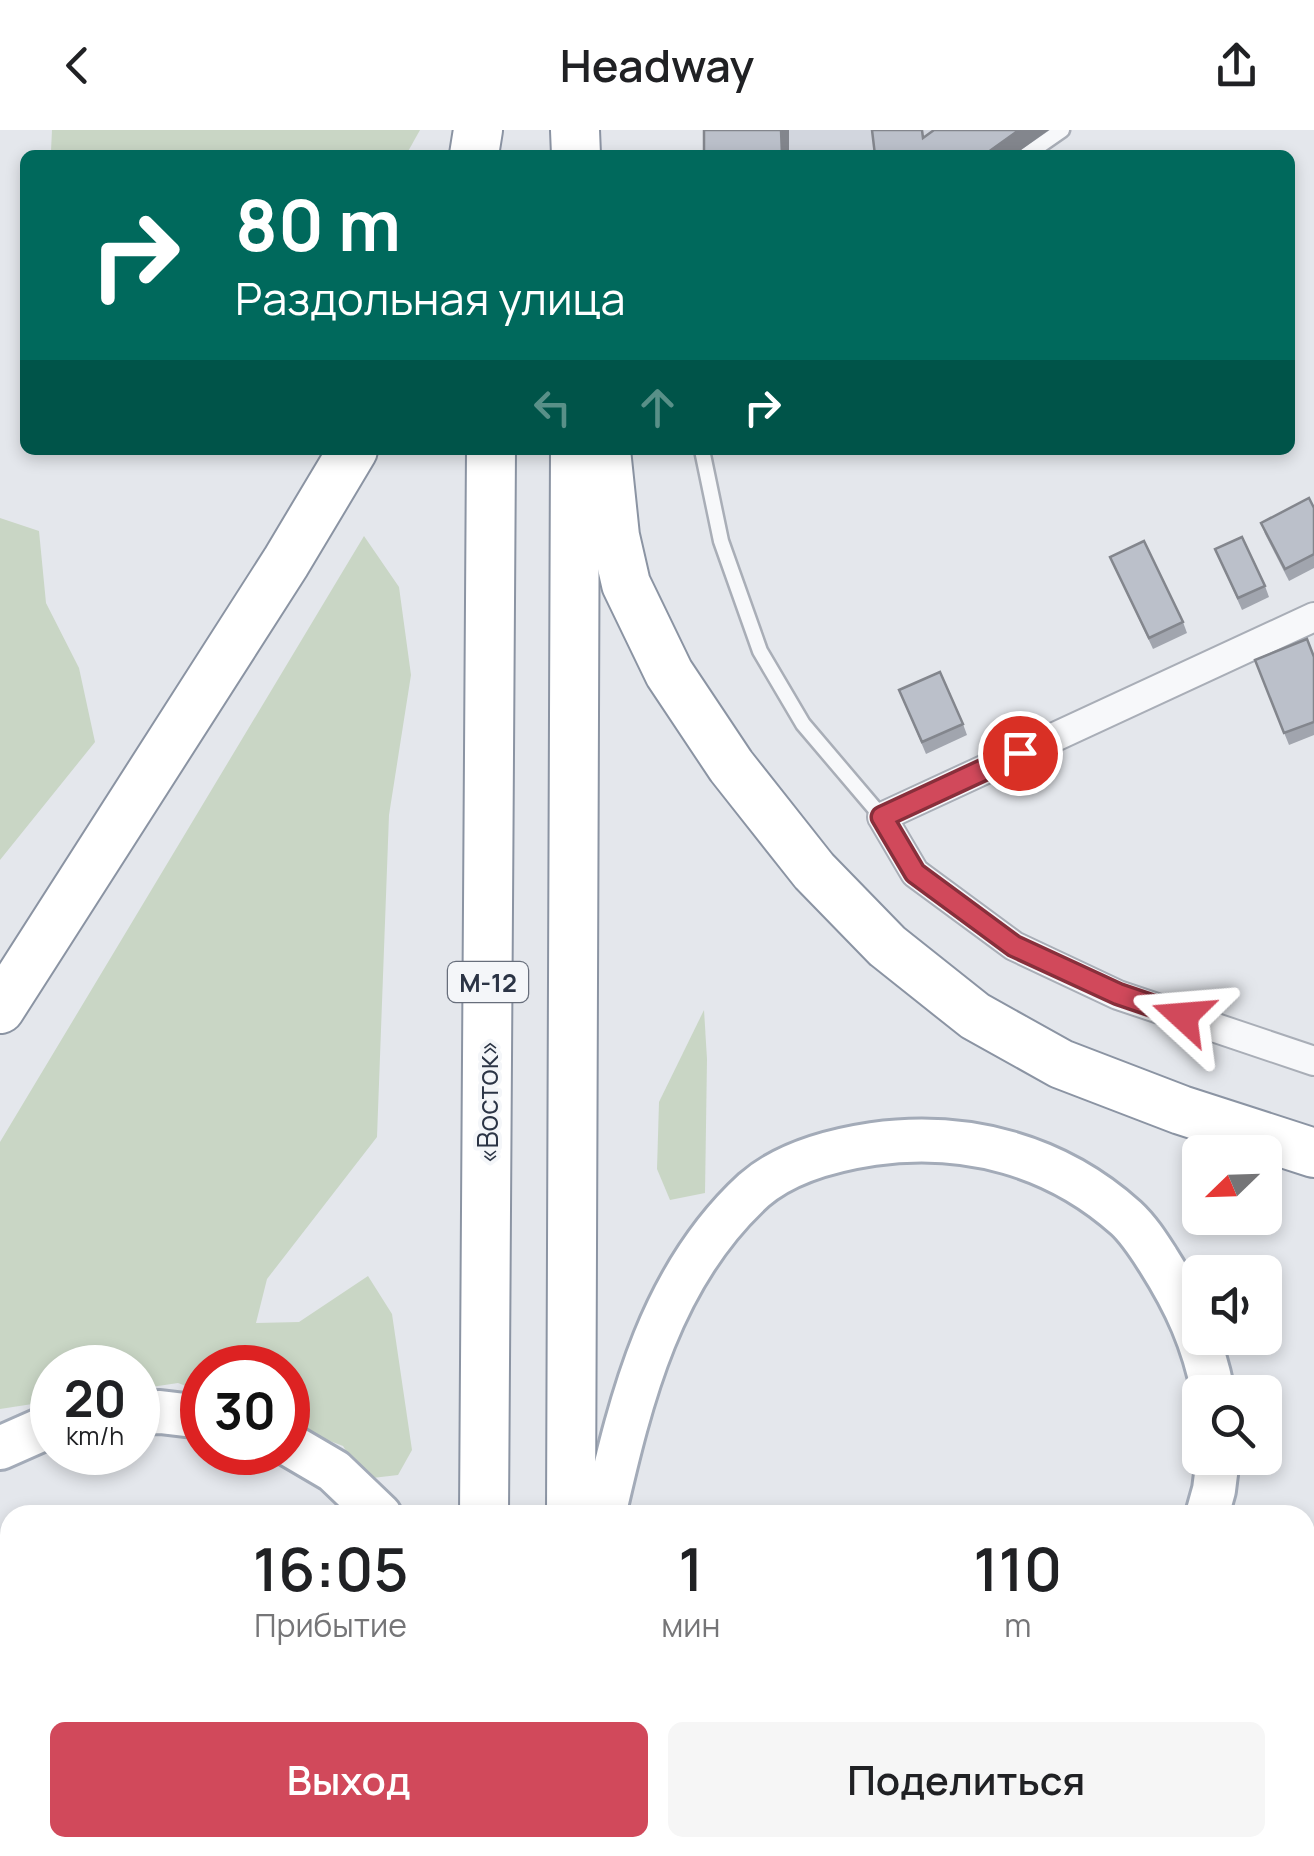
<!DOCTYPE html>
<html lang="ru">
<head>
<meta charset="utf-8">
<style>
	:root { --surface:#fff; --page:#f6f6f6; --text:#202124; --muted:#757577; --accent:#d1495b }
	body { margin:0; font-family:Manrope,sans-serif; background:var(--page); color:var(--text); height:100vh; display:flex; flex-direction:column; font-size:38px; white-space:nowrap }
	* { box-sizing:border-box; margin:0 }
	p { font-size:32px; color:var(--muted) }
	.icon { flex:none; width:55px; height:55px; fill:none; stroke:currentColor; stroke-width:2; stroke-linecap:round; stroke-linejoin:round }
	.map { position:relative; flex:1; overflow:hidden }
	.sheet { position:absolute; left:0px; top:1375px; width:1315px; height:352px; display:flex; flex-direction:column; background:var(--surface); border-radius:30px 30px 0 0; box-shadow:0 5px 15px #0003 }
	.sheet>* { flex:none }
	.guide { position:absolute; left:20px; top:20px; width:1275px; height:305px; border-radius:15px; box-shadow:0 5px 15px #0003; background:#00695c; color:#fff; overflow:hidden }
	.needle { width:65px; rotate:247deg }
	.controls { position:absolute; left:1182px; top:1005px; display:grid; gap:20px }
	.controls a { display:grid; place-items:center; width:100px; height:100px; border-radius:15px; background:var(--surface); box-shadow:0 5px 15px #0003; font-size:50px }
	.speed { position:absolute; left:30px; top:1215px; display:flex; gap:20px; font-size:50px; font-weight:700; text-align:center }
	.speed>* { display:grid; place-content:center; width:130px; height:130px; border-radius:50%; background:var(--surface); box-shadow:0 5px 15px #0003; line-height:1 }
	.speed small { font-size:25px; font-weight:400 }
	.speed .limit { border:15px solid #d22; background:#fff; color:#111 }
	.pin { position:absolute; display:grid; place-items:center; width:85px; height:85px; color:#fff; margin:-42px; border:5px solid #fff; border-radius:50%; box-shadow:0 2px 10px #0007 }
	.me { position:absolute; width:110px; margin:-55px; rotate:289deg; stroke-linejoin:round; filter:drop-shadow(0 0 8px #0008) }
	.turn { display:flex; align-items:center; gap:35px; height:210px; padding:0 50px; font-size:45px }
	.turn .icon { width:130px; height:130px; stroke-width:2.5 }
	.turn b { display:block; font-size:70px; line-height:85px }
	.lanes { display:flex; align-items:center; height:95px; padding:0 50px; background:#0003; justify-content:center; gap:50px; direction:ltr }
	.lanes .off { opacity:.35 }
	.eta { display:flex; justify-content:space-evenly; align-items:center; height:170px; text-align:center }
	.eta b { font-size:60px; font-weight:600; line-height:70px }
	.button { display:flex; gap:20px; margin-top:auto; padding:20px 50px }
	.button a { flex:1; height:115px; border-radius:15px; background:var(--accent); color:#fff; font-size:40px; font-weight:600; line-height:115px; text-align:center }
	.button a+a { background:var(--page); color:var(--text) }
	header { display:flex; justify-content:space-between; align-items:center; height:130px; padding:0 50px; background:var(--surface); font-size:45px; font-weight:600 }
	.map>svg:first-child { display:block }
	.built { fill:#d2d6de }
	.green { fill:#c9d6c5 }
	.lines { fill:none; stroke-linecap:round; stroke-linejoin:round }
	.lane-casing { stroke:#a9aeb7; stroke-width:19 }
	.street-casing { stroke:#a9aeb7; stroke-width:32 }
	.primary-casing { stroke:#a3abb8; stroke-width:48 }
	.highway-casing { stroke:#8b94a3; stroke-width:52 }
	.lane { stroke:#f7f8fa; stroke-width:14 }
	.street { stroke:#f7f8fa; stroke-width:28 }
	.primary { stroke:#fff; stroke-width:42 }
	.highway { stroke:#fff; stroke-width:48 }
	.wall { fill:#a1a5ae }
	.shaded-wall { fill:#83868d }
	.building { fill:#bbc0ca; stroke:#83868d; stroke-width:2.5 }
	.route-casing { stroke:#882f3b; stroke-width:25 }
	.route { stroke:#d1495b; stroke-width:18 }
	.labels { text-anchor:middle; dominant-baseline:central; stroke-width:8; stroke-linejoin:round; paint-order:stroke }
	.shield { fill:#f4f6f9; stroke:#676e7b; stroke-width:2.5 }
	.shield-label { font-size:25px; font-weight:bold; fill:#2b3445 }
	.street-label { font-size:28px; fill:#2b3445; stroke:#f4f6f9 }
</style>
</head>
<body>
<header><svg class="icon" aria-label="back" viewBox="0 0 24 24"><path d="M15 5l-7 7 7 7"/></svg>Headway<svg class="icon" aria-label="share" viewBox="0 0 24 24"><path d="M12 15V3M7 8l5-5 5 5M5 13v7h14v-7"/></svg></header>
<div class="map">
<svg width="1314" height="1726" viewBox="0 0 1314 1726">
	<rect width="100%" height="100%" fill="#e4e7ec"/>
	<polygon class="built" points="711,0 1049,0 1014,25 712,25"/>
	<g class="green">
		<polygon points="52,0 420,0 406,25 65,25 51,21"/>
		<polygon points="0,388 39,401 46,473 79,538 95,612 0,730"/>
		<polygon points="364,406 399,457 411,545 389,685 377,1007 267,1149 256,1193 299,1192 368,1146 392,1184 412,1320 398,1345 364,1349 343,1316 288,1295 288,1238 202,1238 202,1262 178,1253 138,1259 138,1238 52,1238 52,1271 0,1279 0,1012"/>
		<polygon points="704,880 707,929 705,1063 670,1070 657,1039 659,972"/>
	</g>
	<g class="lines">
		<g class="lane-casing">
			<g id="lane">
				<polyline points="1026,25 1062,0"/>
				<polyline points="702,320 721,411 760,521 803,594 882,687"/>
			</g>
		</g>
		<g class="street-casing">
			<polyline id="street" points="1314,487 882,687 915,743 1014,816 1118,865 1314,931"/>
		</g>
		<g class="primary-casing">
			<g id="primary">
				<polyline points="138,1283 160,1282 202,1287"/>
				<polyline points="288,1314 334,1341 380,1385"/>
				<polyline points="0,1318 52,1295"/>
				<path d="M604 1385C631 1267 661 1145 754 1060 785 1033 833 1020 873 1014 966 1001 1056 1025 1126 1088 1139 1100 1149 1116 1158 1130 1186 1174 1203 1212 1213 1262"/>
				<polyline points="1207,1385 1214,1360 1218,1328"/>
			</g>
		</g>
		<g class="highway-casing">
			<g id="highway">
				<polyline points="575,0 576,25"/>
				<polyline points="474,25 478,0"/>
				<polyline points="606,320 615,406 626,454 669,543 731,636 814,741 887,816 975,886 1061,934 1181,980 1314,1023"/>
				<polyline points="0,879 286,432 353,320"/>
				<polyline points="484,1385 491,320"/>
				<polyline points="571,1385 575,320"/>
				<polyline points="1305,1435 1314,1429"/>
				<polyline points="1305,1549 1314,1544"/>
				<polyline points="1305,1648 1314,1642"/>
				<polyline points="482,1726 482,1718"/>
				<polyline points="569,1726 569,1718"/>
				<polyline points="798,1726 813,1718"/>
				<polyline points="1013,1726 1027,1718"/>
				<polyline points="1196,1726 1208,1718"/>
			</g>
		</g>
		<use href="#lane" class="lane"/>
		<use href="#street" class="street"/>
		<use href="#primary" class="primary"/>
		<use href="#highway" class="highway"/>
	</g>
	<g class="wall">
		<polygon points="1314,378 1314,438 1289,451 1265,404 1261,393"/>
		<polygon points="1215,419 1265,456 1269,467 1242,480"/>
		<polygon points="1110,427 1183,492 1187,503 1153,519"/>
		<polygon points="1314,527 1314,605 1289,615 1255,530"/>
		<polygon points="899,560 963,594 967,605 926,624"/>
	</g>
	<g class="shaded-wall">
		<polygon points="781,0 789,0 789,25 782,25"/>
		<polygon points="1019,0 1049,0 1014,25 984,25"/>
	</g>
	<g class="building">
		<polygon points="704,0 781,0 782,25 704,25"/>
		<polygon points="872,0 922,0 923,8 934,0 1019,0 984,25 875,25"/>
		<polygon points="1309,368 1314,378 1314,424 1285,439 1261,393"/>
		<polygon points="1242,407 1265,456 1238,468 1215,419"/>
		<polygon points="1144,411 1183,492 1149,508 1110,427"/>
		<polygon points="1307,509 1314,527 1314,592 1284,603 1255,530"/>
		<polygon points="940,542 963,594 922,612 899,560"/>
	</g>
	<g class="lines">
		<g class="route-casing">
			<polyline id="route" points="1020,623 882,687 915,743 1014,816 1118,864 1183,886"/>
		</g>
		<use href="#route" class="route"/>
	</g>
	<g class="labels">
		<rect class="shield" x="448" y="832" width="80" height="40" rx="8"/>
		<g class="shield-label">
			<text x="488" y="852">М-12</text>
		</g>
		<g class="street-label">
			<text transform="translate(487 972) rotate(-90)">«Восток»</text>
		</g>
	</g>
</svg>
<div class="controls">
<a><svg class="needle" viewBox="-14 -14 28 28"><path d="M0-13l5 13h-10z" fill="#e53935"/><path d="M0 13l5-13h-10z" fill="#757577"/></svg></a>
<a><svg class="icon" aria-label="sound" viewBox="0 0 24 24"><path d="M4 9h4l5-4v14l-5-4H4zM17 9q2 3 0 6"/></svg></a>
<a><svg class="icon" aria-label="search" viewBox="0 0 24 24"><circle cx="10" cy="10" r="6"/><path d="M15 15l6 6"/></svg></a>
</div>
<div class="speed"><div>20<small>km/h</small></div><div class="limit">30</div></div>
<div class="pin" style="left:1020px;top:623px;background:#d93025"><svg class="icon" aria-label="arrive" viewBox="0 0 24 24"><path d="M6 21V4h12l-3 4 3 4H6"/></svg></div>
<svg class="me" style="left:1183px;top:886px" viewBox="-20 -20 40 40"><path d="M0-17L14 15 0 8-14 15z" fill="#d1495b" stroke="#fff" stroke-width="4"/></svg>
<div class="guide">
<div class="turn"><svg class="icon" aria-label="right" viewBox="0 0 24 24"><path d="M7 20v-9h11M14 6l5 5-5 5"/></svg><div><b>80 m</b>Раздольная улица</div></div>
<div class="lanes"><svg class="icon off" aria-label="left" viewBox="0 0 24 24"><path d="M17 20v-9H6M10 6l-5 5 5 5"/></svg><svg class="icon off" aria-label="ahead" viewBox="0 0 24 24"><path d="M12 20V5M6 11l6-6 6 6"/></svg><svg class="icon" aria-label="right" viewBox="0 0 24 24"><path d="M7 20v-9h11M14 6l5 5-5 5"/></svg></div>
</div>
<section class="sheet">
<div class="eta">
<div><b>16:05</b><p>Прибытие</p></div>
<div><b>1</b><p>мин</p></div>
<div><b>110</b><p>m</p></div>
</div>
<div class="button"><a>Выход</a><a>Поделиться</a></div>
</section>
</div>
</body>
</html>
